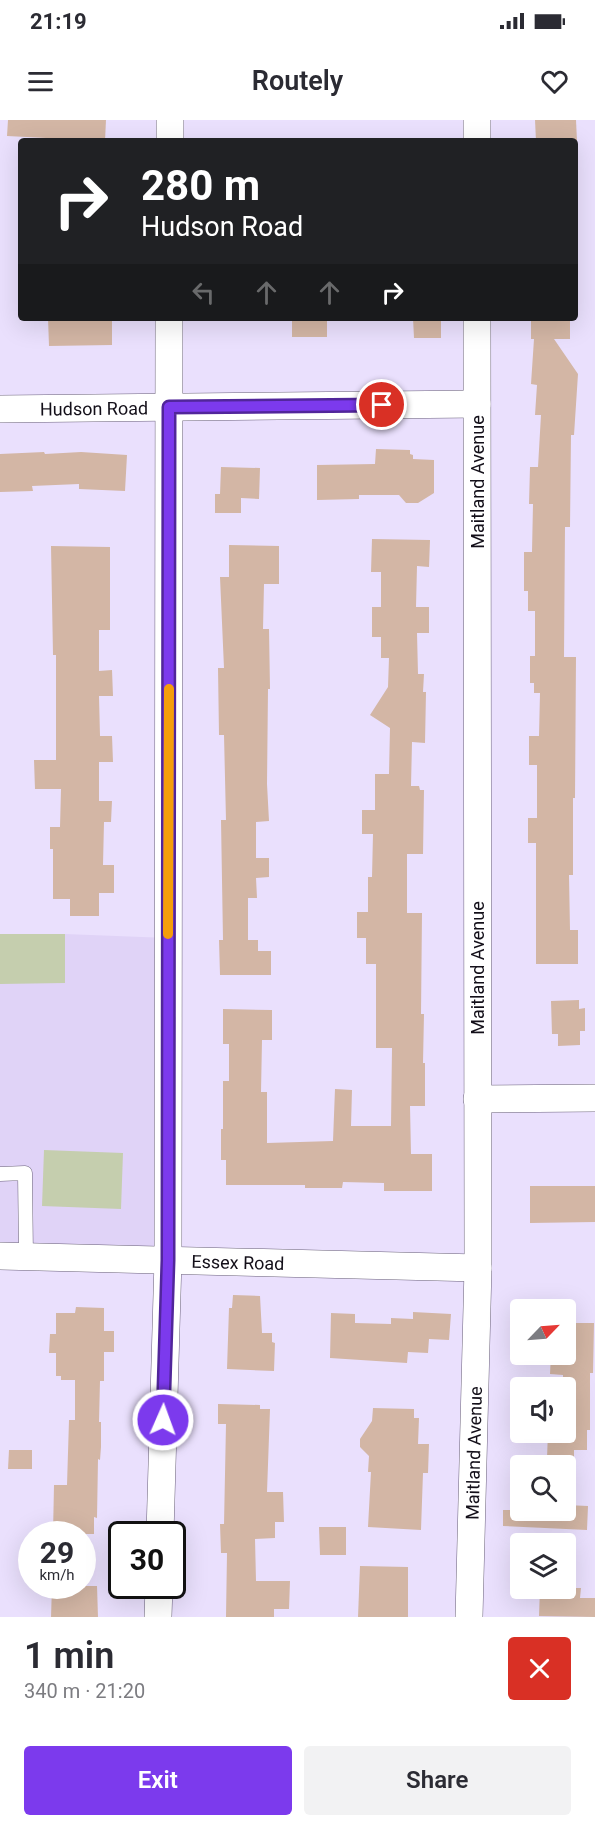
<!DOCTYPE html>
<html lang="en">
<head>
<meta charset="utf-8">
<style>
	:root { --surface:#fff; --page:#f2f2f3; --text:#2b2b33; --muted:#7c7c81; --accent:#7c3aed }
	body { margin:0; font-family:Roboto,sans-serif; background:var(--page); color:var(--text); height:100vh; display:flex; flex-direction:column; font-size:22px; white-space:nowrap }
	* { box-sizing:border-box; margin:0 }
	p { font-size:20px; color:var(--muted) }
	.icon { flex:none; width:33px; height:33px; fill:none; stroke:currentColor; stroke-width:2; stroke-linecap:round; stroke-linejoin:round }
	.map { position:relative; height:1497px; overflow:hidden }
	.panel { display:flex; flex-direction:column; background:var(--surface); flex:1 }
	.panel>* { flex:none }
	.banner { position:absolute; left:18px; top:18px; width:560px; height:183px; border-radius:6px; box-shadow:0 6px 24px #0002; background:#202124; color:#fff; overflow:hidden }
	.needle { width:39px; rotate:65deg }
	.controls { position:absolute; left:510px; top:1179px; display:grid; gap:12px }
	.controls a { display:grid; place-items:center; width:66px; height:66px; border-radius:6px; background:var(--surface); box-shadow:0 6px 24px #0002; font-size:30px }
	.speed { position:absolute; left:18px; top:1401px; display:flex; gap:12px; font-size:30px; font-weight:700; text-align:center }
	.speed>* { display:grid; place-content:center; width:78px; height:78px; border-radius:50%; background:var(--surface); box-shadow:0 6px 24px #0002; line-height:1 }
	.speed small { font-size:15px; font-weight:400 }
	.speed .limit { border:3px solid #111; border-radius:9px; background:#fff; color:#111 }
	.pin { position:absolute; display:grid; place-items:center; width:51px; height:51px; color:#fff; margin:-26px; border:3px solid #fff; border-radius:50%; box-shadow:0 2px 6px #0007 }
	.me { position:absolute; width:66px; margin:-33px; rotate:2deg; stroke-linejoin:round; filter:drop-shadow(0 0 4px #0008) }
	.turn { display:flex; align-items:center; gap:21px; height:126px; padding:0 24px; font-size:27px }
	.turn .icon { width:78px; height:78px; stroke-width:2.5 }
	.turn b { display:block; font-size:42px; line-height:51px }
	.lanes { display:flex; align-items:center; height:57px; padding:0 24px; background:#0003; justify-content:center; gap:30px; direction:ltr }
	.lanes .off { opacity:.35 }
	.round { display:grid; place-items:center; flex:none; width:63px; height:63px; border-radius:6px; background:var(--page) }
	.summary { display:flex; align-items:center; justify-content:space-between; height:102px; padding:0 24px }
	h1 { font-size:36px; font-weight:600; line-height:45px }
	.primary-button { display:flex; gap:12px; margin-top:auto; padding:12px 24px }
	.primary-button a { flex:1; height:69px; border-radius:6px; background:var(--accent); color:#fff; font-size:24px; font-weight:600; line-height:69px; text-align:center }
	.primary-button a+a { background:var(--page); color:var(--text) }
	.status { display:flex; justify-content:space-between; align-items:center; height:42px; padding:0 30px; background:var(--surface); direction:ltr }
	.status svg { height:16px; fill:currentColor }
	header { display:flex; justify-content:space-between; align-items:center; height:78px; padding:0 24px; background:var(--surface); font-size:27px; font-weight:600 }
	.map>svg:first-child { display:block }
	.built { fill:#e0d3f7 }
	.green { fill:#c5ceae }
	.building { fill:#d3b6a5 }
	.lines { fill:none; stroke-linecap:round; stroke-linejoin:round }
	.lane-casing { stroke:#6a617a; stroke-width:15 }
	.street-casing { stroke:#6a617a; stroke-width:28 }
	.lane { stroke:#fff; stroke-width:14 }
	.street { stroke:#fff; stroke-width:27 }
	.route-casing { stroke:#51269a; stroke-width:15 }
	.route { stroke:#7c3aed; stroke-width:10 }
	.slow { stroke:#f59e0b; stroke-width:10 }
	.labels { text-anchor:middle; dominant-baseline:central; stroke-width:4.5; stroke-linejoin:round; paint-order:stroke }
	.street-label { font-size:18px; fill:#130f19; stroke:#fff }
</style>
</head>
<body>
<div class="status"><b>21:19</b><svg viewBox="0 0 49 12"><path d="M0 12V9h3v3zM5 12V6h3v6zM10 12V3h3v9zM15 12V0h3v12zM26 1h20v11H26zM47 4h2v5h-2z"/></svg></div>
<header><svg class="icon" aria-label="menu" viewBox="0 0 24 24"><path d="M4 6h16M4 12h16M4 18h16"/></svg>Routely<svg class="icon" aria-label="heart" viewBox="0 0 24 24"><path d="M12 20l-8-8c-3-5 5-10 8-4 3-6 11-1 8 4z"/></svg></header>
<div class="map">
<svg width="595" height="1497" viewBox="0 0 595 1497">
	<rect width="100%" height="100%" fill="#eae0fd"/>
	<polygon class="built" points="0,814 65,814 168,818 168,1140 0,1136"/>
	<g class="green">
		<polygon points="0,814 65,814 65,863 0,864"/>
		<polygon points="44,1030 123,1033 121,1089 42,1086"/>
	</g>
	<g class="building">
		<polygon points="8,0 106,0 105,21 7,16"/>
		<polygon points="535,0 576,0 577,21 536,21"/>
		<polygon points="48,198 112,198 112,225 49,226"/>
		<rect x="292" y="198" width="35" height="19"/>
		<polygon points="413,198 441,198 441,218 414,218"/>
		<polygon points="531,198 570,198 570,219 554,219 578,254 574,315 571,315 570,407 565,407 564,537 576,537 575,678 573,678 573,755 569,755 570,810 578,810 578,844 536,844 536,723 528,723 528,698 537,698 537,645 529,645 529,616 539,616 540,573 534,573 534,563 530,563 530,536 535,536 535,491 528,491 528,471 524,471 524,432 532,432 533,384 529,384 530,347 538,347 541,295 535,295 537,265 531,264 534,219 531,219"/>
		<polygon points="376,329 410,330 410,334 413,335 413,339 434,340 434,373 418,383 406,383 399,375 359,375 359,379 317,380 317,345 375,344"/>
		<polygon points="44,332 45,334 81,332 127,335 125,371 79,369 79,364 32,366 33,371 0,372 0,334"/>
		<polygon points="221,347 260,348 259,379 241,378 241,393 215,393 215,374 220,374"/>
		<polygon points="372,419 430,420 429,447 417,446 416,487 429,487 429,513 417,513 418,554 424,554 423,572 426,572 425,623 412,622 411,666 419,666 420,670 424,670 423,734 407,734 407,793 422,793 421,894 424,894 423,943 425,943 425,986 410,986 411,1034 432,1034 432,1071 384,1071 384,1063 343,1062 342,1068 305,1068 305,1065 226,1065 226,1040 221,1040 221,1009 223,1009 223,961 229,961 229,924 223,924 223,889 272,890 272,920 262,920 261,972 267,972 267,1023 333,1021 335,969 352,970 351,1006 391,1006 392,928 376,928 376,844 366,844 366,818 357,818 357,792 368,792 368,757 372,757 373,714 362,714 362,690 375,690 375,654 389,654 390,608 370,595 388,567 389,538 381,538 381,517 372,517 372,487 381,487 381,452 371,452"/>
		<polygon points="229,425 279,426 279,464 264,464 263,509 269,509 270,569 268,569 267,664 269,701 256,702 256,738 269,738 269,757 256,758 257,778 248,778 248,820 258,820 258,831 271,831 271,855 220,855 219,820 223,820 221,700 226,700 224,615 219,615 218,548 224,548 220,457 229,457"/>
		<polygon points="51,426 110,427 110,510 99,510 99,551 112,550 113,576 99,576 100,616 112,616 113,642 99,642 99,681 112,681 111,702 104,702 103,745 114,745 114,773 99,773 99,796 70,796 70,779 53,779 53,729 50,729 50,707 60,707 61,669 35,669 34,640 56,640 56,535 53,535"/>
		<polygon points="579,880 579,889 585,888 585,911 580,911 580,925 558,926 558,914 552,914 551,881"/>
		<polygon points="530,1066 595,1066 595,1102 530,1103"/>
		<polygon points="233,1175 260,1176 262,1213 272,1213 272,1222 275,1223 274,1251 227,1249 229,1188 232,1188"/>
		<polygon points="76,1187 104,1188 104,1211 114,1211 114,1232 104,1232 104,1261 100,1261 99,1302 101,1302 101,1327 100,1340 98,1339 97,1398 94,1397 94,1414 53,1414 54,1365 67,1365 69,1300 75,1300 75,1260 61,1260 61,1256 56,1256 56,1233 49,1233 50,1214 56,1214 56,1193 75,1193"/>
		<polygon points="413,1192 451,1194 449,1220 429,1219 428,1233 408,1232 407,1243 330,1238 331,1193 355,1194 355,1203 391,1204 391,1198 413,1199"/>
		<polygon points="566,1203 594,1203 593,1253 590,1253 590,1310 587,1310 587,1330 574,1330 574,1338 547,1338 548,1312 566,1312 566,1262 563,1262 563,1255 550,1254 551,1234 566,1234"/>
		<polygon points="218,1284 260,1285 260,1289 270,1289 267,1372 283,1372 284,1402 275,1402 275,1418 255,1419 256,1461 290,1461 289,1489 274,1489 274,1497 226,1497 227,1433 221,1433 220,1404 224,1404 226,1304 218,1304"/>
		<polygon points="373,1288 414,1289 414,1298 419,1298 418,1324 429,1324 428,1353 423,1353 421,1410 368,1407 371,1352 368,1352 369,1336 360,1327 360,1319 372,1301"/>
		<polygon points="9,1330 32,1330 32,1349 8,1349"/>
		<polygon points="566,1385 588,1386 587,1410 503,1406 503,1390 566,1390"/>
		<polygon points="319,1407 346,1407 346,1435 320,1435"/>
		<polygon points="360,1446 408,1447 408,1497 358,1497"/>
		<polygon points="52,1466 97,1466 98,1497 51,1497"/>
		<polygon points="540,1468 581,1468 580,1478 595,1478 595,1497 539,1496"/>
	</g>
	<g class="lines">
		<g class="lane-casing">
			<polyline id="lane" points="0,1054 25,1053 26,1137"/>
		</g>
		<g class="street-casing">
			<g id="street">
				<polyline points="170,21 170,0"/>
				<polyline points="477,21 477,0"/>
				<path id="s1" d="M0 289 477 284"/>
				<polyline points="477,979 595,978"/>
				<path id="s2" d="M0 1136 478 1148"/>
				<polyline points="160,1414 168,1140 169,198"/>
				<polyline points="158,1497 159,1466"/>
				<path id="s3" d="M469 1497 478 1148 477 198"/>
			</g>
		</g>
		<use href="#lane" class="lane"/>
		<use href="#street" class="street"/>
	</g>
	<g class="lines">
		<g class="route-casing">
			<polyline id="route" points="163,1300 168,1140 169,287 382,285"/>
		</g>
		<use href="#route" class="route"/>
		<polyline class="slow" points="168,814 169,569"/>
	</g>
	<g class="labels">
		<g class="street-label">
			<text stroke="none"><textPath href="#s1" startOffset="94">Hudson Road</textPath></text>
			<text transform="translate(477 362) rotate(-90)">Maitland Avenue</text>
			<text transform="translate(477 848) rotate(-90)">Maitland Avenue</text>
			<text stroke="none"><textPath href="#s2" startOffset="238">Essex Road</textPath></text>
			<text stroke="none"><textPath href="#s3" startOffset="164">Maitland Avenue</textPath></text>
		</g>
	</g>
</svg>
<div class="controls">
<a><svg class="needle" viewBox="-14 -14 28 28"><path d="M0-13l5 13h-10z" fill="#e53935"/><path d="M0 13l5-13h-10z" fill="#7c7c81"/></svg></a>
<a><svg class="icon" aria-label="sound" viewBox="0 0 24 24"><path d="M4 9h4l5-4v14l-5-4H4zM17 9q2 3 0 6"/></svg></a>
<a><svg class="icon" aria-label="search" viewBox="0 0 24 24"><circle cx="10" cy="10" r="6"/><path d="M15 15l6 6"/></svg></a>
<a><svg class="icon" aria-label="layers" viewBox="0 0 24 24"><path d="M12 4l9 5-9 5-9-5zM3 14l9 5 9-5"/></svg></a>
</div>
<div class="speed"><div>29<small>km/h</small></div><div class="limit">30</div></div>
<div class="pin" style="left:382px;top:285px;background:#d93025"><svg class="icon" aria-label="arrive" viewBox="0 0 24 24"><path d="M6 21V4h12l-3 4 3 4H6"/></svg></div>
<svg class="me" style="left:163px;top:1300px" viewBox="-20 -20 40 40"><circle r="17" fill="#7c3aed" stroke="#fff" stroke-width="3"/><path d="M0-11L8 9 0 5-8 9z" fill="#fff"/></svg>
<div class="banner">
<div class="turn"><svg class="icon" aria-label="right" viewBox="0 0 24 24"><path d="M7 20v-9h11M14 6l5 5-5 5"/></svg><div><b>280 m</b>Hudson Road</div></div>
<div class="lanes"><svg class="icon off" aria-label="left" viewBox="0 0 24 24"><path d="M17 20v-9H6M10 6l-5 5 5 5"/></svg><svg class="icon off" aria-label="ahead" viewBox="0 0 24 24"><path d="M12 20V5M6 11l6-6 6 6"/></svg><svg class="icon off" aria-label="ahead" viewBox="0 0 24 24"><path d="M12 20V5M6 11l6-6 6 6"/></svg><svg class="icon" aria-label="right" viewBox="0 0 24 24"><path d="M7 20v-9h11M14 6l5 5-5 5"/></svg></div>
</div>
</div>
<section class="panel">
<div class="summary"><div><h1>1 min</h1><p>340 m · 21:20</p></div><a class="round" style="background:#d93025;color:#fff"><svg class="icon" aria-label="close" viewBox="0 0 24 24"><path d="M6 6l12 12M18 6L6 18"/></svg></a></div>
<div class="primary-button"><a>Exit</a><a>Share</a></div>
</section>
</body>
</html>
